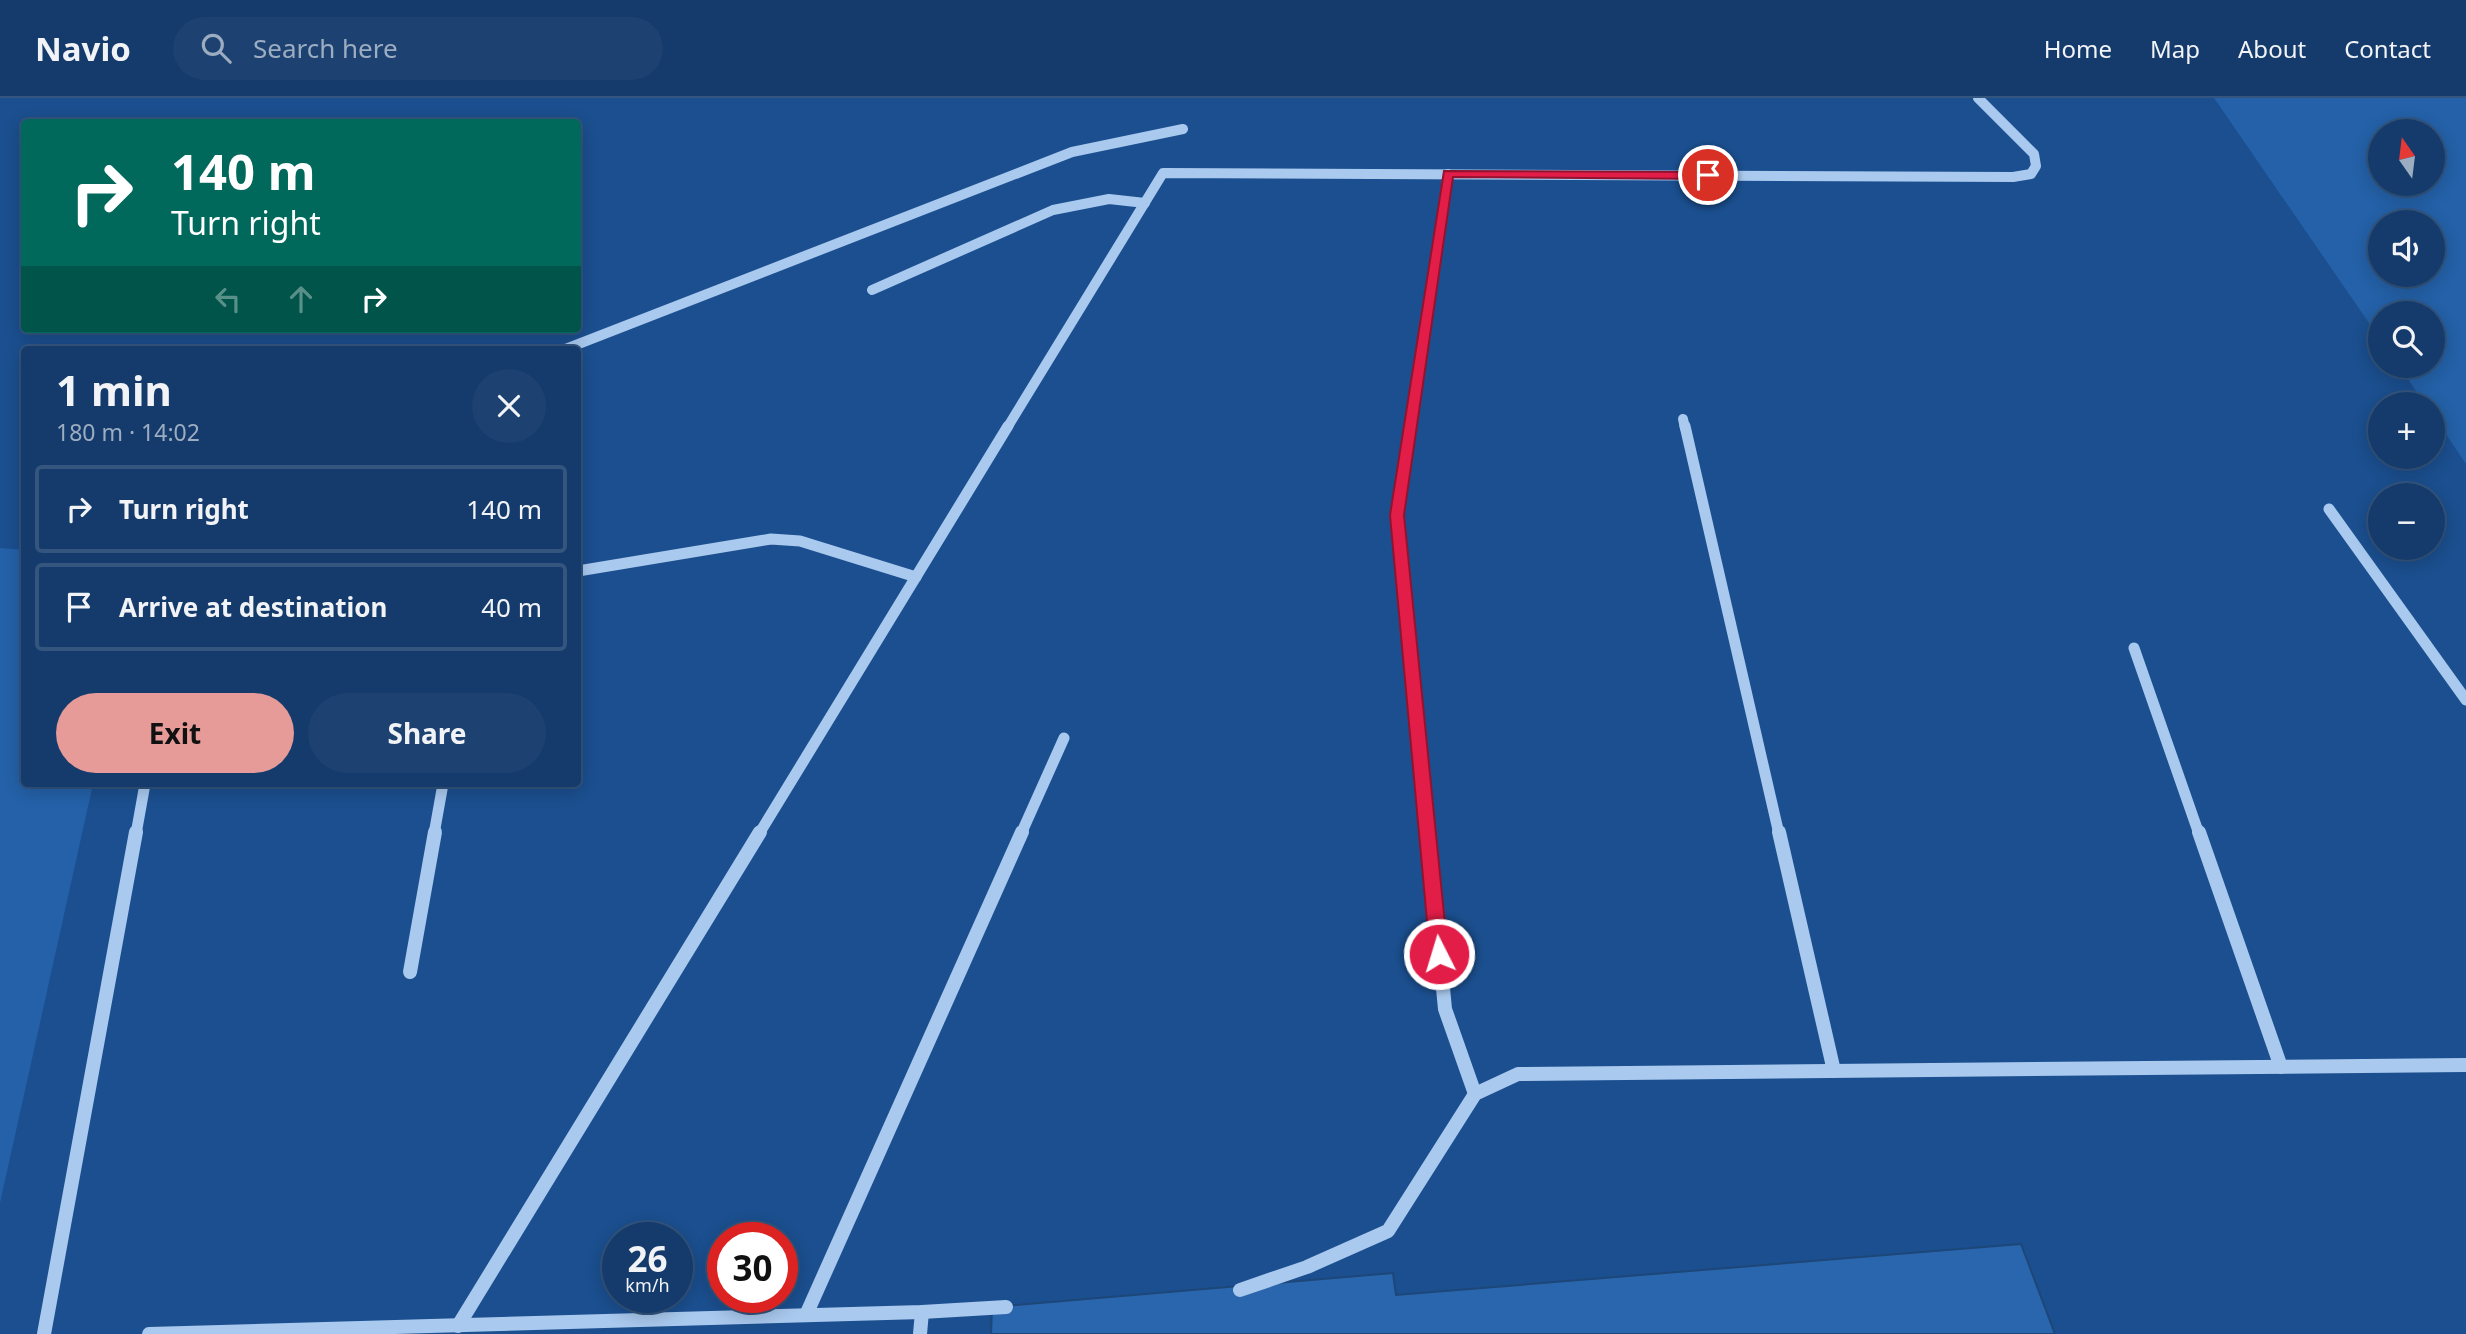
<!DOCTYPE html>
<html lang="en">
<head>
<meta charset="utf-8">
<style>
	:root { --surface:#143b6b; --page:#1d4271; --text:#f1f3f6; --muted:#9dadc1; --line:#33557e; --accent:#e69b98 }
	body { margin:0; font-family:"Noto Sans",sans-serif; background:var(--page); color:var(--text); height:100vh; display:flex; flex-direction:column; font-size:26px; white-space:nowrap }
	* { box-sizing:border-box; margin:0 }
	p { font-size:23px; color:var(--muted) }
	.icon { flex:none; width:38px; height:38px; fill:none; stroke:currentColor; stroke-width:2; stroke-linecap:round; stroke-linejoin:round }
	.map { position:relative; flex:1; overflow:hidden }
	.panel { position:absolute; left:21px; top:248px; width:560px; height:441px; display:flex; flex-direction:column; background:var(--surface); border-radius:7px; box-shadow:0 4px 18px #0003,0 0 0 2px var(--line) }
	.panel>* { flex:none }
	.hud { position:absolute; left:21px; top:21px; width:560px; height:214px; border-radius:7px; box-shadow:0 4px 18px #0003,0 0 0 2px var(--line); background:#00695c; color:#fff; overflow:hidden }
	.needle { width:46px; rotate:346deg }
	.fabs { position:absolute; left:2368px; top:21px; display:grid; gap:14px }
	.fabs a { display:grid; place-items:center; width:77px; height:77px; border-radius:50%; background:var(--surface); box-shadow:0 4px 18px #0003,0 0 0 2px var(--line); font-size:35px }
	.speed { position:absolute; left:602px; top:1124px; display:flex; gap:14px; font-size:35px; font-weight:700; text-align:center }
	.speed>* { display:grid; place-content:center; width:91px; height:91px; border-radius:50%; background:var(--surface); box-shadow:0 4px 18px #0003,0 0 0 2px var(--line); line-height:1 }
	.speed small { font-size:18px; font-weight:400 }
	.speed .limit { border:10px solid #d22; background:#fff; color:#111 }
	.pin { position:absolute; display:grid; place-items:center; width:60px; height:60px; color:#fff; margin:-30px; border:4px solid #fff; border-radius:50%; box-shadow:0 2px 7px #0007 }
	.me { position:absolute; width:77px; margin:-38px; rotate:355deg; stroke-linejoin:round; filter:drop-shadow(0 0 5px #0008) }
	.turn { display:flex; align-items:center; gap:24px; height:147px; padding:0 35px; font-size:32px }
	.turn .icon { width:91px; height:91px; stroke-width:2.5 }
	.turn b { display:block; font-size:49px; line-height:60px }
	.lanes { display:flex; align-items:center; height:66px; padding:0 35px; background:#0003; justify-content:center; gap:35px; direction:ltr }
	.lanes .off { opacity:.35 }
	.round { display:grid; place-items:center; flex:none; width:74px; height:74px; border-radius:37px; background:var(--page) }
	.headline { display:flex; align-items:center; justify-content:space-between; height:119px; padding:0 35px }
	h1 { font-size:42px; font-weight:700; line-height:52px }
	.action { display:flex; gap:14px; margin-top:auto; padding:14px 35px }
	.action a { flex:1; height:80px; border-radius:42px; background:var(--accent); color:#111; font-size:28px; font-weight:700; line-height:80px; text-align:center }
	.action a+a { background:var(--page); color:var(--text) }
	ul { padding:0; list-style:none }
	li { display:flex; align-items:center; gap:21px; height:88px; margin:0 14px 10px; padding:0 21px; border:4px solid var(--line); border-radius:7px }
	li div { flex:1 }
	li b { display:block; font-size:26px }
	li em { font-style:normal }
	header { display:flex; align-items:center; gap:42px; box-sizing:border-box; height:98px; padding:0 35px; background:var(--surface); border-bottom:2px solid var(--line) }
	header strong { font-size:33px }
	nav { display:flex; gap:38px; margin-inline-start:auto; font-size:24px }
	.search { width:490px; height:63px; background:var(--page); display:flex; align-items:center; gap:18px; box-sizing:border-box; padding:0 24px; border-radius:38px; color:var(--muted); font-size:26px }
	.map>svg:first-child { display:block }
	.green { fill:#2461a8; fill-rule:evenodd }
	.building { fill:#2a66ad; stroke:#1d4779; stroke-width:2 }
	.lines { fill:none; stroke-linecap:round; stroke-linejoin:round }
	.minor-far2 { stroke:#a9c9ee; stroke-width:10 }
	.minor-far1 { stroke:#a9c9ee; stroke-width:11 }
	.minor { stroke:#a9c9ee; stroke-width:14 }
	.route { fill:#e11d48; stroke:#92132f; stroke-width:2 }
</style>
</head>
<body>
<header>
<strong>Navio</strong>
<div class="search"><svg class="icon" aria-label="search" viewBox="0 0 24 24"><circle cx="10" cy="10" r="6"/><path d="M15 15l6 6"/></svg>Search here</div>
<nav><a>Home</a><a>Map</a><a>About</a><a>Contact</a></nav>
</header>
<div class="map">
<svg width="2466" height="1236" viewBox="0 0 2466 1236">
	<rect width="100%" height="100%" fill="#1b4f8f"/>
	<g class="green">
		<path d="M2214 0H2466V366L2433 317 2432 306H2425L2399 268H2432V215H2380V241ZM2380 33H2432V86H2380ZM2380 124H2432V177H2380Z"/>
		<polygon points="0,450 24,452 24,686 93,686 0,1105"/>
	</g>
	<polygon class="building" points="2021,1146 2055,1236 991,1236 992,1209 1393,1175 1396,1197"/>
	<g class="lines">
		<g class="minor-far2">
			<polyline points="872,192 1053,112 1109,101 1145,105"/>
			<polyline points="563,252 1072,54 1183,31"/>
			<polyline points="1683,321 1685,330"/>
			<polyline points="1007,330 1163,75 2013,79 2031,76 2036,68 2034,56 1978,0"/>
			<polyline points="1410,330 1448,76"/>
		</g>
		<g class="minor-far1">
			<polyline points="1410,328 1397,417 1428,736"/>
			<polyline points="1685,328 1779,736"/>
			<polyline points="2329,411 2466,602"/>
			<polyline points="578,473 771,441 800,443 916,479"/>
			<polyline points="2134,550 2199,736"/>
			<polyline points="136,736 145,686"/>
			<polyline points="434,736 443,686"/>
			<polyline points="759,736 1008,328"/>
			<polyline points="1021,736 1064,640"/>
		</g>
		<g class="minor">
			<polyline points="1428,734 1445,911 1475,996"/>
			<polyline points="1779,734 1834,973"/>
			<polyline points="2199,734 2281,969"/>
			<polyline points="410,874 435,734"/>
			<polyline points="1240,1192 1307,1169 1388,1133 1475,996 1518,976 2466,967"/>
			<polyline points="806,1217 1022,734"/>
			<polyline points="458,1228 760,734"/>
			<polyline points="44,1236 136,734"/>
			<polyline points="149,1236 922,1214 1006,1209"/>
			<polyline points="920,1236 922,1214"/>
		</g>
	</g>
	<polygon class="route" points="1444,73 1708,74 1714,77 1708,81 1453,79 1404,417 1448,856 1446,862 1439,864 1433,862 1430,856 1390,417"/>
</svg>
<div class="fabs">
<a><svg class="needle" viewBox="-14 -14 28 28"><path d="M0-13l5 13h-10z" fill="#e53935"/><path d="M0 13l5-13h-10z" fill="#9dadc1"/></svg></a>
<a><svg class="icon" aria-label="sound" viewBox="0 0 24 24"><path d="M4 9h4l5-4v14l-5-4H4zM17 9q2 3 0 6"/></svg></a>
<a><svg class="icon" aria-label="search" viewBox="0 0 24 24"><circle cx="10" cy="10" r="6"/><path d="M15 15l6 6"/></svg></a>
<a>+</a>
<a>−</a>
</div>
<div class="speed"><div>26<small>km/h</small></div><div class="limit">30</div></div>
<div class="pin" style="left:1708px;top:77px;background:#d93025"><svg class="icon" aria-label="arrive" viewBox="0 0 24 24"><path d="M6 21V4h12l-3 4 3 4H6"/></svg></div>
<svg class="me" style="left:1439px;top:856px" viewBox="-20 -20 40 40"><circle r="17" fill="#e11d48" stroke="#fff" stroke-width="3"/><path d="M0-11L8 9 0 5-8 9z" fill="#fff"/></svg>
<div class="hud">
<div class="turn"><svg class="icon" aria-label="right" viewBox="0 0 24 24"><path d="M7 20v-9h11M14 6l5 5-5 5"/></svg><div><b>140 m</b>Turn right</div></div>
<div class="lanes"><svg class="icon off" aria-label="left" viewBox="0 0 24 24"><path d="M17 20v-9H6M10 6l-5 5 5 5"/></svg><svg class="icon off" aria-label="ahead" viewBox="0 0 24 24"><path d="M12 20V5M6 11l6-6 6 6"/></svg><svg class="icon" aria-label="right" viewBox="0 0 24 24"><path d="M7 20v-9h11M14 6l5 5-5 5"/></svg></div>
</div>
<section class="panel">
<div class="headline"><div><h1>1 min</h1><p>180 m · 14:02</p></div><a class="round"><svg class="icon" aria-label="close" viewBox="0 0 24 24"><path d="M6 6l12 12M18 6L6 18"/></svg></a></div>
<ul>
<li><svg class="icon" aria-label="right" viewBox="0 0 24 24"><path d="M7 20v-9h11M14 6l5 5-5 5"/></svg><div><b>Turn right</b></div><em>140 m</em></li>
<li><svg class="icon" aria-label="arrive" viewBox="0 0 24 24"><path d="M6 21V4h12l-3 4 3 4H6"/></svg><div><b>Arrive at destination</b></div><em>40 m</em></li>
</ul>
<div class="action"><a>Exit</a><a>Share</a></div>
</section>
</div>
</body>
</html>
